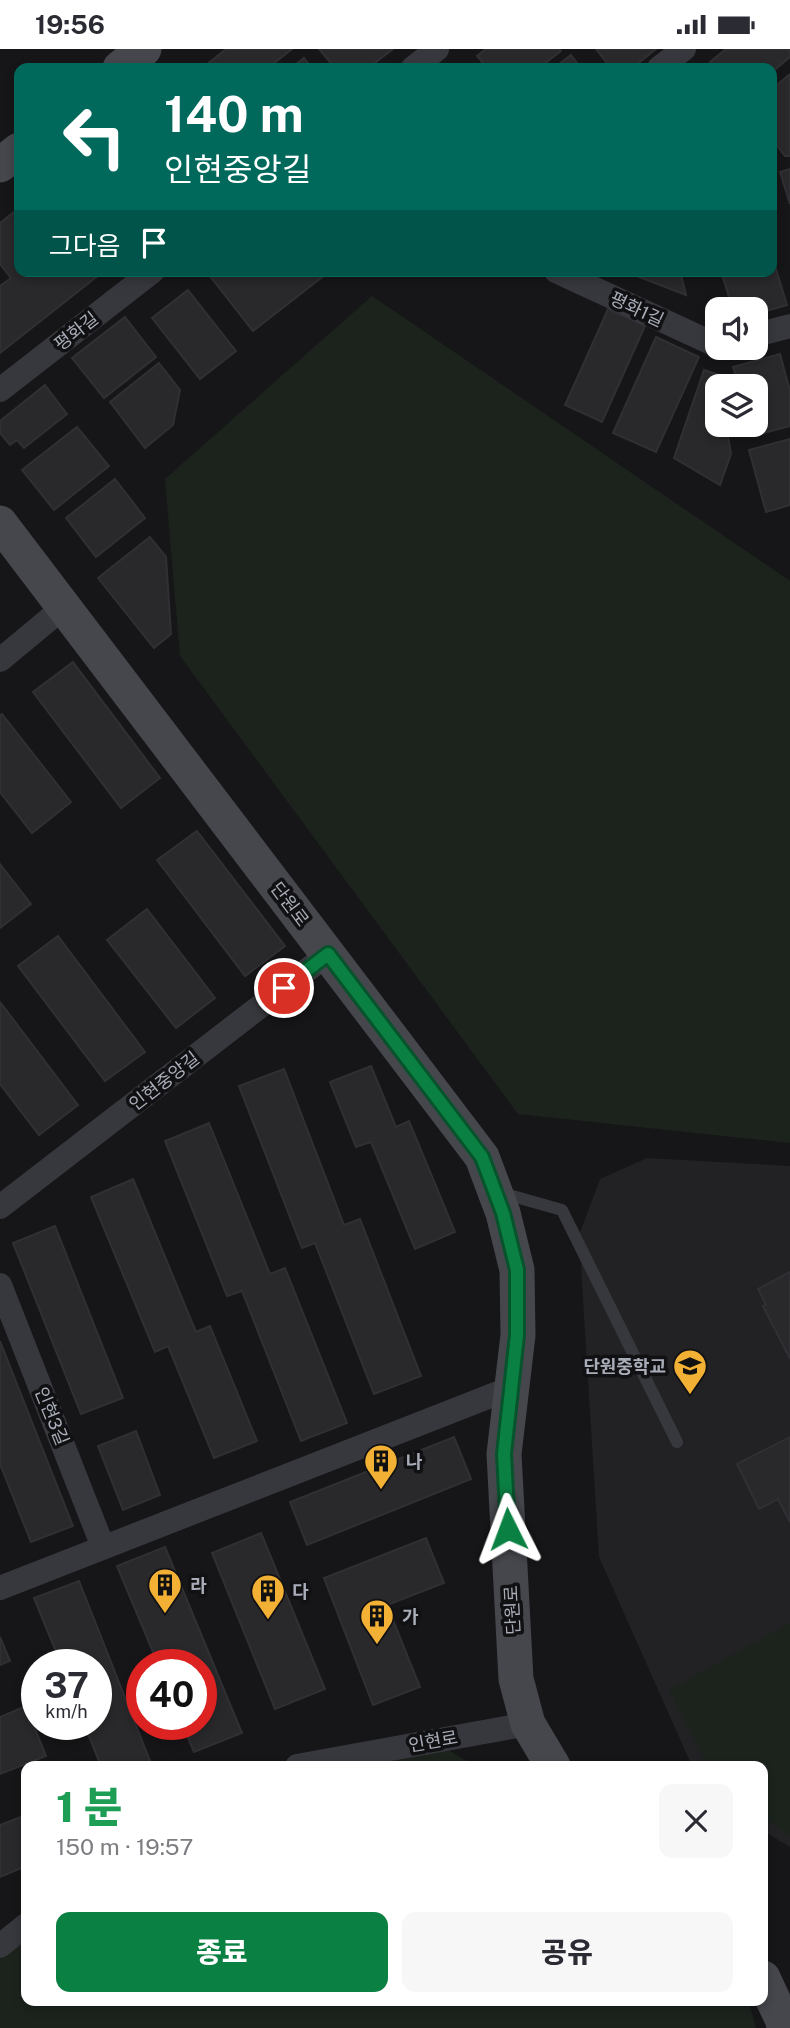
<!DOCTYPE html>
<html lang="ko">
<head>
<meta charset="utf-8">
<style>
	:root { --surface:#fff; --page:#f7f7f7; --text:#2b2b33; --muted:#7c7c81; --accent:#0b8043 }
	body { margin:0; font-family:"Public Sans","Noto Sans KR",sans-serif; background:var(--page); color:var(--text); height:100vh; display:flex; flex-direction:column; font-size:26px; white-space:nowrap }
	* { box-sizing:border-box; margin:0 }
	p { font-size:23px; color:var(--muted) }
	.icon { flex:none; width:38px; height:38px; fill:none; stroke:currentColor; stroke-width:2; stroke-linecap:round; stroke-linejoin:round }
	.map { position:relative; flex:1; overflow:hidden }
	.drawer { position:absolute; left:21px; top:1712px; width:747px; height:245px; display:flex; flex-direction:column; background:var(--surface); border-radius:14px; box-shadow:0 4px 10px #0003 }
	.drawer>* { flex:none }
	.top-card { position:absolute; left:14px; top:14px; width:763px; height:214px; border-radius:14px; box-shadow:0 4px 10px #0003; background:#00695c; color:#fff; overflow:hidden }
	.fabs { position:absolute; left:705px; top:248px; display:grid; gap:14px }
	.fabs a { display:grid; place-items:center; width:63px; height:63px; border-radius:14px; background:var(--surface); box-shadow:0 4px 10px #0003; font-size:35px }
	.speed { position:absolute; left:21px; top:1600px; display:flex; gap:14px; font-size:35px; font-weight:700; text-align:center }
	.speed>* { display:grid; place-content:center; width:91px; height:91px; border-radius:50%; background:var(--surface); box-shadow:0 4px 10px #0003; line-height:1 }
	.speed small { font-size:18px; font-weight:400 }
	.speed .limit { border:10px solid #d22; background:#fff; color:#111 }
	.pin { position:absolute; display:grid; place-items:center; width:60px; height:60px; color:#fff; margin:-30px; border:4px solid #fff; border-radius:50%; box-shadow:0 2px 7px #0007 }
	.me { position:absolute; width:77px; margin:-38px; rotate:357deg; stroke-linejoin:round; filter:drop-shadow(0 0 5px #0008) }
	.turn { display:flex; align-items:center; gap:24px; height:147px; padding:0 35px; font-size:32px }
	.turn .icon { width:91px; height:91px; stroke-width:2.5 }
	.turn b { display:block; font-size:49px; line-height:60px }
	.then { display:flex; align-items:center; height:66px; padding:0 35px; background:#0003; gap:14px; font-size:26px }
	.round { display:grid; place-items:center; flex:none; width:74px; height:74px; border-radius:14px; background:var(--page) }
	.head { display:flex; align-items:center; justify-content:space-between; height:119px; padding:0 35px }
	h1 { font-size:42px; font-weight:800; line-height:52px; color:#1e9e55 }
	.action { display:flex; gap:14px; margin-top:auto; padding:14px 35px }
	.action a { flex:1; height:80px; border-radius:14px; background:var(--accent); color:#fff; font-size:28px; font-weight:800; line-height:80px; text-align:center }
	.action a+a { background:var(--page); color:var(--text) }
	.status { display:flex; justify-content:space-between; align-items:center; height:49px; padding:0 35px; background:var(--surface); direction:ltr }
	.status svg { height:19px; fill:currentColor }
	.map>svg:first-child { display:block }
	.built { fill:#222225 }
	.green { fill:#1c231d }
	.building { fill:#29292c; stroke:#303034; stroke-width:2 }
	.lines { fill:none; stroke-linecap:round; stroke-linejoin:round }
	.lane { stroke:#37383d; stroke-width:12 }
	.street { stroke:#37383d; stroke-width:24 }
	.secondary { stroke:#45474d; stroke-width:35 }
	.route-casing { stroke:#07532c; stroke-width:18 }
	.route { stroke:#0b8043; stroke-width:12 }
	.labels { text-anchor:middle; dominant-baseline:central; stroke-width:7; stroke-linejoin:round; paint-order:stroke }
	.street-label { font-size:18px; fill:#a8adb8; stroke:#111113 }
	.poi-label { font-size:18px; font-weight:bold; fill:#a8adb8; stroke:#111113; text-anchor:start }
</style>
</head>
<body>
<div class="status"><b>19:56</b><svg viewBox="0 0 49 12"><path d="M0 12V9h3v3zM5 12V6h3v6zM10 12V3h3v9zM15 12V0h3v12zM26 1h20v11H26zM47 4h2v5h-2z"/></svg></div>
<div class="map">
<svg width="790" height="1979" viewBox="0 0 790 1979">
	<rect width="100%" height="100%" fill="#161618"/>
	<polygon class="built" points="647,1109 790,1117 790,1798 763,1782 763,1717 692,1717 599,1508 579,1186 600,1130"/>
	<g class="green">
		<polygon points="372,247 790,532 790,1094 518,1065 180,607 165,430"/>
		<polygon points="790,1574 790,1786 763,1768 763,1717 708,1717 669,1641"/>
		<polygon points="445,1699 475,1717 370,1717"/>
		<polygon points="26,1860 26,1951 748,1951 756,1979 0,1979 0,1883"/>
	</g>
	<g class="building">
		<polygon points="226,0 292,0 268,19 209,19 206,16"/>
		<polygon points="319,0 393,0 368,19 335,19"/>
		<polygon points="486,0 559,0 561,2 539,19 487,19 477,7"/>
		<polygon points="596,0 656,0 632,19 611,19"/>
		<polygon points="726,0 790,0 790,8 772,23 772,19 716,19 710,13"/>
		<polygon points="571,6 581,19 554,19"/>
		<polygon points="304,9 312,19 291,19"/>
		<polygon points="790,25 790,107 785,107 772,90 772,40"/>
		<polygon points="790,120 790,155 780,123"/>
		<polygon points="19,159 19,222 104,222 0,304 0,237 11,229 0,215 0,174"/>
		<polygon points="772,207 787,256 756,265 756,261 733,261 721,222 772,222"/>
		<polygon points="214,222 330,222 253,282 209,226"/>
		<polygon points="680,222 686,246 624,222"/>
		<polygon points="188,241 236,302 200,330 152,269"/>
		<polygon points="608,260 645,277 602,373 565,356"/>
		<polygon points="125,268 156,308 104,349 72,309"/>
		<polygon points="656,288 699,308 656,403 613,384"/>
		<polygon points="780,305 790,342 790,377 752,387 749,376 756,376 756,338 739,338 733,318"/>
		<polygon points="159,314 180,341 173,376 145,399 110,353"/>
		<polygon points="704,321 719,326 721,338 718,338 718,376 726,376 731,405 720,436 674,409"/>
		<polygon points="45,336 67,365 24,399 17,391 10,396 0,384 0,372"/>
		<polygon points="77,378 109,417 54,461 22,421"/>
		<polygon points="790,390 790,456 766,463 749,401"/>
		<polygon points="115,430 145,469 96,508 66,469"/>
		<polygon points="150,488 166,508 171,585 154,599 98,529"/>
		<polygon points="73,613 160,729 121,759 33,643"/>
		<polygon points="2,665 71,753 32,784 0,743 0,667"/>
		<polygon points="197,782 285,897 245,927 157,811"/>
		<polygon points="0,815 31,855 0,879"/>
		<polygon points="147,860 215,949 176,979 107,891"/>
		<polygon points="58,887 145,1003 105,1032 18,917"/>
		<polygon points="0,953 78,1056 39,1086 0,1035"/>
		<polygon points="371,1017 396,1078 409,1072 455,1183 415,1200 371,1093 356,1098 330,1033"/>
		<polygon points="284,1020 344,1176 360,1170 421,1327 374,1345 315,1194 302,1199 239,1037"/>
		<polygon points="209,1074 270,1225 285,1219 347,1374 301,1392 242,1242 227,1247 165,1092"/>
		<polygon points="133,1130 196,1283 210,1277 257,1392 214,1409 168,1297 155,1303 91,1148"/>
		<polygon points="55,1177 123,1349 81,1365 13,1194"/>
		<polygon points="790,1223 790,1310 763,1257 766,1256 758,1240"/>
		<polygon points="0,1292 73,1477 31,1493 0,1415"/>
		<polygon points="136,1382 160,1446 123,1461 98,1397"/>
		<polygon points="454,1388 471,1430 307,1496 290,1453"/>
		<polygon points="790,1388 790,1473 778,1450 759,1460 737,1415"/>
		<polygon points="261,1484 325,1640 275,1660 212,1504"/>
		<polygon points="426,1489 444,1534 387,1556 420,1638 373,1656 324,1529"/>
		<polygon points="165,1498 242,1684 194,1703 182,1675 201,1675 201,1615 158,1615 117,1517"/>
		<polygon points="79,1532 152,1717 101,1717 84,1675 96,1675 96,1615 61,1615 34,1549"/>
		<polygon points="0,1588 10,1612 0,1616"/>
		<polygon points="26,1657 46,1707 0,1725 0,1668"/>
		<polygon points="26,1766 26,1817 0,1828 0,1776"/>
	</g>
	<g class="lines">
		<polyline class="lane" points="502,1144 562,1161 677,1393"/>
		<g class="street">
			<polyline points="413,19 437,0"/>
			<polyline points="659,19 684,0"/>
			<polyline points="556,222 718,297"/>
			<polyline points="756,286 790,277"/>
			<polyline points="0,341 153,222"/>
			<polyline points="0,611 64,558"/>
			<polyline points="0,1158 328,905"/>
			<polyline points="0,1236 103,1498"/>
			<polyline points="0,1539 511,1339"/>
			<polyline points="297,1717 528,1675"/>
			<polyline points="0,1897 26,1876"/>
		</g>
		<g class="secondary">
			<polyline points="120,19 144,0"/>
			<polyline points="0,116 19,101"/>
			<polyline points="0,474 482,1108 503,1164 517,1221 518,1286 504,1405 516,1630 528,1675 553,1717"/>
			<polyline points="763,1929 783,1972 784,1979"/>
		</g>
	</g>
	<g class="lines">
		<g class="route-casing">
			<polyline id="route" points="284,939 328,905 482,1108 503,1164 517,1221 517,1286 504,1405 508,1480"/>
		</g>
		<use href="#route" class="route"/>
	</g>
	<defs>
		<g id="school-pin" transform="scale(1.75)"><path d="M0 17L-7.5 6A9.5 9.5 0 1 1 7.5 6Z" fill="#f2b134" stroke="#111113"/><path d="M0-5L7-2L0 1L-7-2ZM-4 1L0 2.5L4 1V4Q0 6-4 4Z" fill="#111"/></g>
		<g id="building-pin" transform="scale(1.75)"><path d="M0 17L-7.5 6A9.5 9.5 0 1 1 7.5 6Z" fill="#f2b134" stroke="#111113"/><path d="M-4-6H4V6H1V3H-1V6H-4ZM-2.5-4.3h1.7v1.8h-1.7ZM.8-4.3h1.7v1.8H.8ZM-2.5-1h1.7V.8h-1.7ZM.8-1h1.7V.8H.8Z" fill="#111"/></g>
	</defs>
	<g fill-rule="evenodd">
		<use href="#school-pin" x="690" y="1317"/>
		<use href="#building-pin" x="381" y="1412"/>
		<use href="#building-pin" x="165" y="1536"/>
		<use href="#building-pin" x="268" y="1542"/>
		<use href="#building-pin" x="377" y="1567"/>
	</g>
	<g class="labels">
		<g class="street-label">
			<text transform="translate(637 260) rotate(25)">평화1길</text>
			<text transform="translate(76 282) rotate(-38)">평화길</text>
			<text transform="translate(290 855) rotate(53)">단원로</text>
			<text transform="translate(164 1032) rotate(-38)">인현중앙길</text>
			<text transform="translate(52 1367) rotate(68)">인현3길</text>
			<text transform="translate(512 1561) rotate(-93)">단원로</text>
			<text transform="translate(433 1692) rotate(-10)">인현로</text>
		</g>
		<g class="poi-label">
			<text x="666" y="1317" text-anchor="end">단원중학교</text>
			<text x="406" y="1412">나</text>
			<text x="190" y="1536">라</text>
			<text x="292" y="1542">다</text>
			<text x="402" y="1567">가</text>
		</g>
	</g>
</svg>
<div class="fabs">
<a><svg class="icon" aria-label="sound" viewBox="0 0 24 24"><path d="M4 9h4l5-4v14l-5-4H4zM17 9q2 3 0 6"/></svg></a>
<a><svg class="icon" aria-label="layers" viewBox="0 0 24 24"><path d="M12 4l9 5-9 5-9-5zM3 14l9 5 9-5"/></svg></a>
</div>
<div class="speed"><div>37<small>km/h</small></div><div class="limit">40</div></div>
<div class="pin" style="left:284px;top:939px;background:#d93025"><svg class="icon" aria-label="arrive" viewBox="0 0 24 24"><path d="M6 21V4h12l-3 4 3 4H6"/></svg></div>
<svg class="me" style="left:508px;top:1480px" viewBox="-20 -20 40 40"><path d="M0-17L14 15 0 8-14 15z" fill="#0b8043" stroke="#fff" stroke-width="4"/></svg>
<div class="top-card">
<div class="turn"><svg class="icon" aria-label="left" viewBox="0 0 24 24"><path d="M17 20v-9H6M10 6l-5 5 5 5"/></svg><div><b>140 m</b>인현중앙길</div></div>
<div class="then">그다음<svg class="icon" aria-label="arrive" viewBox="0 0 24 24"><path d="M6 21V4h12l-3 4 3 4H6"/></svg></div>
</div>
<section class="drawer">
<div class="head"><div><h1>1 분</h1><p>150 m · 19:57</p></div><a class="round"><svg class="icon" aria-label="close" viewBox="0 0 24 24"><path d="M6 6l12 12M18 6L6 18"/></svg></a></div>
<div class="action"><a>종료</a><a>공유</a></div>
</section>
</div>
</body>
</html>
